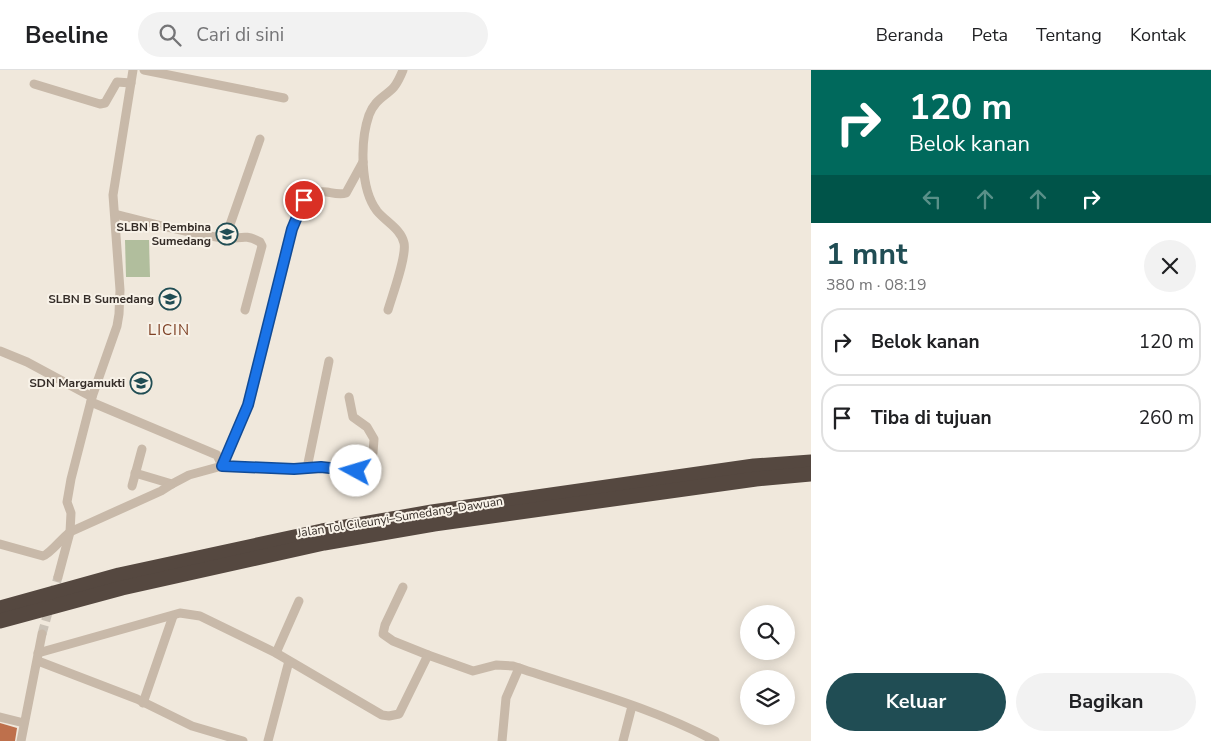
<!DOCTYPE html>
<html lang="id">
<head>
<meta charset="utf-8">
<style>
	:root { --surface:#fff; --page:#f2f2f2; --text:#202124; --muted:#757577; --line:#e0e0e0; --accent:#204d54 }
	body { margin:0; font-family:"Nunito Sans",sans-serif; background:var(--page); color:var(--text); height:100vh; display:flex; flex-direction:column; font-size:19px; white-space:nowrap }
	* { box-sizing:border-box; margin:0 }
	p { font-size:16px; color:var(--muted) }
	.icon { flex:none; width:28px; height:28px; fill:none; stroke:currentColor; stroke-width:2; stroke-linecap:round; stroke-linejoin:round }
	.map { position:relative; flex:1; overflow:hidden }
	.sheet { display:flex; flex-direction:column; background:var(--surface); width:400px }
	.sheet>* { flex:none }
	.banner { background:#00695c; color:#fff; overflow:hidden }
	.controls { position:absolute; left:740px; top:535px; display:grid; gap:10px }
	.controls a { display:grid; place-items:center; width:55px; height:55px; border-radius:50%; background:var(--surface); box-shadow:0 2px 12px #0003; font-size:25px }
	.pin { position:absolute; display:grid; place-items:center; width:42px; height:42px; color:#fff; margin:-21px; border:2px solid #fff; border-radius:50%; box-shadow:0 1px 5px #0007 }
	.me { position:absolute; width:55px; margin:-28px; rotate:276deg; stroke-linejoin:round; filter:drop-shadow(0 0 4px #0008) }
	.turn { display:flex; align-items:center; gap:18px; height:105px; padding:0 15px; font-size:22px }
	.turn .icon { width:65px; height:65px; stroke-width:2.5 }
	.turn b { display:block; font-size:35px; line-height:42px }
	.lanes { display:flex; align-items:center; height:48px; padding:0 15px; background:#0003; justify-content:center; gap:25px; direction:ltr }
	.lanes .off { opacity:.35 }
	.round { display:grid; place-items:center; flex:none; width:52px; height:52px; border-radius:26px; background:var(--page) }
	.head { display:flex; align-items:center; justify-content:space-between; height:85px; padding:0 15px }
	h1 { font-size:30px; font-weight:700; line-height:38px; color:var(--accent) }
	.button { display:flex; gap:10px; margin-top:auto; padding:10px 15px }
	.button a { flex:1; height:58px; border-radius:30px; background:var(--accent); color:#fff; font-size:20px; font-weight:700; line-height:58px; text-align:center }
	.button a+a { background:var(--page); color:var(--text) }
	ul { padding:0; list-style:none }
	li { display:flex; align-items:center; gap:15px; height:68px; margin:0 10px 8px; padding:0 5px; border:2px solid var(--line); border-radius:20px }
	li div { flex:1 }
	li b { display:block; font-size:19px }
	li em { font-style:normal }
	header { display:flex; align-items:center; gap:30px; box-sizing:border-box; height:70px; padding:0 25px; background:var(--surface); border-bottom:1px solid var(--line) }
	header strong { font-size:24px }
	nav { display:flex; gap:28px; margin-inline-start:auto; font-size:18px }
	.search { width:350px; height:45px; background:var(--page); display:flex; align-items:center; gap:12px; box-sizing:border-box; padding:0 18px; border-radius:28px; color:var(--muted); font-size:19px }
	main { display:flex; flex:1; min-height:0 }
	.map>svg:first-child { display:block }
	.green { fill:#b1be9d }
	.building { fill:#be704c }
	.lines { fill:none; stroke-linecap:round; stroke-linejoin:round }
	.street-tunnel { stroke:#cbc3b8; stroke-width:9; stroke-dasharray:9 4.5; stroke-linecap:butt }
	.street { stroke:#c8b9a9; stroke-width:9 }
	.highway { stroke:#554840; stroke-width:15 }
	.route-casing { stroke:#114b97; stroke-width:12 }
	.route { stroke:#1a73e8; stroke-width:9 }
	.labels { text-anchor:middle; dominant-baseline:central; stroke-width:4; stroke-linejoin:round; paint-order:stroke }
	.poi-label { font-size:12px; font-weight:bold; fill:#352d28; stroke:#f8f2e8; text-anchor:end }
	.street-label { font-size:12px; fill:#352d28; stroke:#f8f2e8 }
	.quarter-label { font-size:15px; letter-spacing:1px; fill:#7f4226; stroke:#f8f2e8 }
</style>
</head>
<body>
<header>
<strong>Beeline</strong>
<div class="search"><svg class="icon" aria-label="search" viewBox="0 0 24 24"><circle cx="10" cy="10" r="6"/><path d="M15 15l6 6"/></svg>Cari di sini</div>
<nav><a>Beranda</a><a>Peta</a><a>Tentang</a><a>Kontak</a></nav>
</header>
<main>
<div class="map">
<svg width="811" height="671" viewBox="0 0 811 671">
	<rect width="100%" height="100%" fill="#f0e8dc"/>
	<polygon class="green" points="125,170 149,170 150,207 126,207"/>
	<polygon class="building" points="0,653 17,658 15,671 0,671"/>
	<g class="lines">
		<polyline class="street-tunnel" points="42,564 58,507"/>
		<g class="street">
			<polyline points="144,0 284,28"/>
			<polyline points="34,14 100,34 105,33 117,12 131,13"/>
			<path d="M115 144C150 153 186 163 222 168 238 171 243 162 260 172L262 176 245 240"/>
			<polyline points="225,169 260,69"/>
			<path d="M388 240C392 226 407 186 404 173 401 159 386 152 377 141 360 119 360 71 369 45 375 29 385 27 394 17 398 12 401 5 403 0"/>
			<polyline points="0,281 27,292 92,327"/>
			<polyline points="91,332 217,385 222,396 294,399 321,397 356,401 367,396 373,383 374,369 367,357 353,347 349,327"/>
			<polyline points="307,398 329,291"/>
			<path d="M135 403 172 414 189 405 222 396 248 335 292 159C297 141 304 119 327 122 333 123 340 125 346 123L363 92"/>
			<polyline points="132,416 142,379"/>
			<path d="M0 474 43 486C50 484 62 468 70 462L161 421 172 414"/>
			<polyline points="58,507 70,462 71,443 67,432 71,409 92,327 117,256 119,244 120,220 113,125 133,0"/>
			<polyline points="403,517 385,555 383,564 393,571 428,585"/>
			<path d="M38 583 180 543 200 546 276 583 382 645 389 646 399 644 428 585 473 601 496 595 513 596C581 619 652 637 715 671"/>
			<polyline points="276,583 299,531"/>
			<polyline points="38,591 137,629 192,656 243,671"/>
			<polyline points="143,633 173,546"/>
			<polyline points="0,647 24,653"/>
			<polyline points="21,671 42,564"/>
			<polyline points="268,671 289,591"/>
			<polyline points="502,671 506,628 519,598"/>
			<polyline points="623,671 632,636"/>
		</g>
		<g class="highway">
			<polyline points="0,538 119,505 322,461 432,442 754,396 811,392"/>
			<polyline points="0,551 122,518 324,473 434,454 756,409 811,404"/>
		</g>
	</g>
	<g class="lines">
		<g class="route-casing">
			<polyline id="route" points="304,130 292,159 248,335 222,396 294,399 321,397 356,401"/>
		</g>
		<use href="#route" class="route"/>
	</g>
	<defs>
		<g id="school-ring" transform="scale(1.125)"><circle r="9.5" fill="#f8f2e8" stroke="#204d54" stroke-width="1.5"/><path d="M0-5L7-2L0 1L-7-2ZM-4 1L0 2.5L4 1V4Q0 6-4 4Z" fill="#204d54"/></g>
	</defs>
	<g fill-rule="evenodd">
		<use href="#school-ring" x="227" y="164"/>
		<use href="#school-ring" x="170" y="229"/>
		<use href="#school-ring" x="141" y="313"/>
	</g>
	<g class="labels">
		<g class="poi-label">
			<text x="211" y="157">SLBN B Pembina<tspan x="211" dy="14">Sumedang</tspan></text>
			<text x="154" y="229">SLBN B Sumedang</text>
			<text x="125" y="313">SDN Margamukti</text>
		</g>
		<g class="street-label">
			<text transform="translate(400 447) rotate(-9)">Jalan Tol Cileunyi–Sumedang–Dawuan</text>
		</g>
		<g class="quarter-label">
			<text x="169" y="260">LICIN</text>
		</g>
	</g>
</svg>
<div class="controls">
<a><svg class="icon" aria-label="search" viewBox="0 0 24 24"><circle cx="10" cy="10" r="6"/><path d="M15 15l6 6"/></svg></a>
<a><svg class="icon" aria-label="layers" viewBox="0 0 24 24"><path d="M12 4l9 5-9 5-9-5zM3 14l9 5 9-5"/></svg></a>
</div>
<div class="pin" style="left:304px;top:130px;background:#d93025"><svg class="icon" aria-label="arrive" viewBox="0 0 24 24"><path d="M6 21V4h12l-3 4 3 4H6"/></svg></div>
<svg class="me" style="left:356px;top:401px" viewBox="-20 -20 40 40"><circle r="19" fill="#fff"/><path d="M0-13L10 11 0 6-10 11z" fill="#1a73e8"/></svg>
</div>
<section class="sheet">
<div class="banner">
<div class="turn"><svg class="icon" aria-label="right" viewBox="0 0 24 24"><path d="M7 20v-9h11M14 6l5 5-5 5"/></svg><div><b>120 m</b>Belok kanan</div></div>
<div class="lanes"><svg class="icon off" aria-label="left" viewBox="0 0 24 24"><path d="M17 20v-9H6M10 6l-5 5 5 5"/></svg><svg class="icon off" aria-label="ahead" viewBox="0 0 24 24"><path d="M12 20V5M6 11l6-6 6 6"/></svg><svg class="icon off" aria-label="ahead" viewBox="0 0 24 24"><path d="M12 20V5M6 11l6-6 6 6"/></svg><svg class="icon" aria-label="right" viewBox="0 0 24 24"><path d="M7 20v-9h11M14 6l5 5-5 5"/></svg></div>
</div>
<div class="head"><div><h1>1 mnt</h1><p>380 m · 08:19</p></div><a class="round"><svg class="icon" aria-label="close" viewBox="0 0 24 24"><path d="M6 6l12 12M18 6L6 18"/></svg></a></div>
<ul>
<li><svg class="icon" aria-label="right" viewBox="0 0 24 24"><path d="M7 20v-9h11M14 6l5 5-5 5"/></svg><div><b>Belok kanan</b></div><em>120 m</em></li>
<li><svg class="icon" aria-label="arrive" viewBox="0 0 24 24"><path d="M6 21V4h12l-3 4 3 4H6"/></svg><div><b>Tiba di tujuan</b></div><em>260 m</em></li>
</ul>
<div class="button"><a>Keluar</a><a>Bagikan</a></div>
</section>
</main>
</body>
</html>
